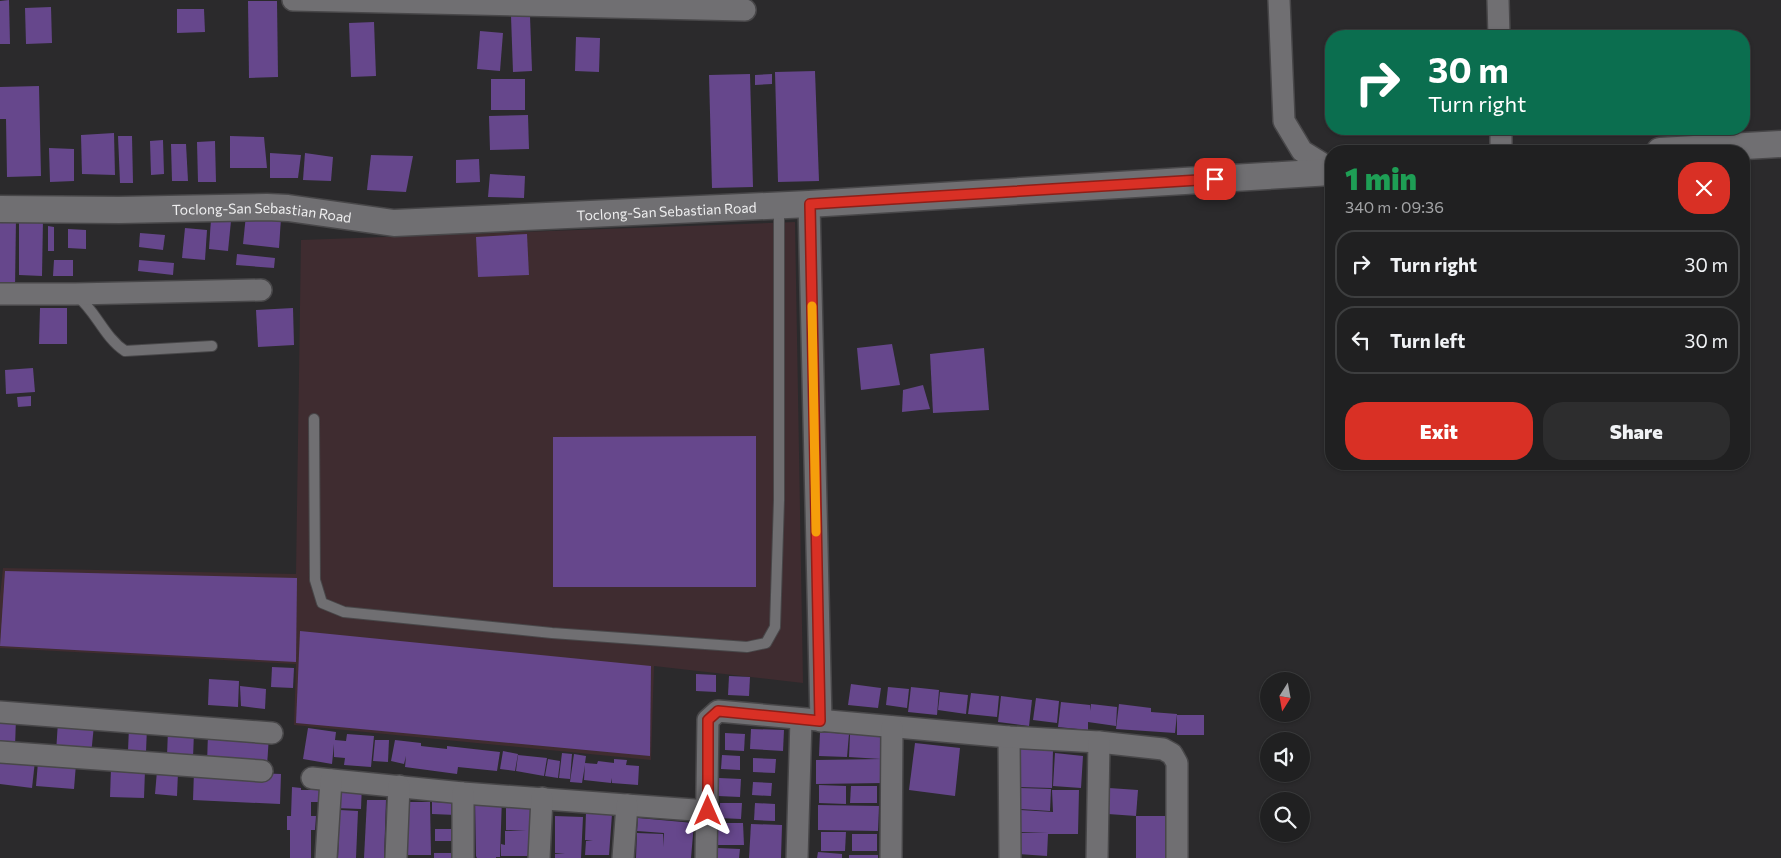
<!DOCTYPE html>
<html lang="en">
<head>
<meta charset="utf-8">
<style>
	:root { --surface:#202021; --page:#2d2d2e; --text:#f1f3f6; --muted:#a2a3a5; --line:#3d3e3f; --accent:#d93025 }
	body { margin:0; font-family:Commissioner,sans-serif; background:var(--page); color:var(--text); height:100vh; display:flex; flex-direction:column; font-size:19px; white-space:nowrap }
	* { box-sizing:border-box; margin:0 }
	p { font-size:16px; color:var(--muted) }
	.icon { flex:none; width:28px; height:28px; fill:none; stroke:currentColor; stroke-width:2; stroke-linecap:round; stroke-linejoin:round }
	.map { position:relative; flex:1; overflow:hidden }
	.panel { position:absolute; left:1325px; top:145px; width:425px; height:325px; display:flex; flex-direction:column; background:var(--surface); border-radius:20px; box-shadow:0 1px 4px #0004,0 0 0 1px var(--line) }
	.panel>* { flex:none }
	.guide { position:absolute; left:1325px; top:30px; width:425px; height:105px; border-radius:20px; box-shadow:0 1px 4px #0004,0 0 0 1px var(--line); background:#0b6e4f; color:#fff; overflow:hidden }
	.needle { width:32px; rotate:191deg }
	.tools { position:absolute; left:1260px; top:672px; display:grid; gap:10px }
	.tools a { display:grid; place-items:center; width:50px; height:50px; border-radius:50%; background:var(--surface); box-shadow:0 1px 4px #0004,0 0 0 1px var(--line); font-size:25px }
	.pin { position:absolute; display:grid; place-items:center; width:42px; height:42px; color:#fff; margin:-21px; border-radius:10px; box-shadow:0 2px 8px #0006 }
	.me { position:absolute; width:55px; margin:-28px; rotate:0deg; stroke-linejoin:round; filter:drop-shadow(0 0 4px #0008) }
	.turn { display:flex; align-items:center; gap:18px; height:105px; padding:0 20px; font-size:22px }
	.turn .icon { width:65px; height:65px; stroke-width:2.5 }
	.turn b { display:block; font-size:35px; line-height:42px }
	.round { display:grid; place-items:center; flex:none; width:52px; height:52px; border-radius:20px; background:var(--page) }
	.head { display:flex; align-items:center; justify-content:space-between; height:85px; padding:0 20px }
	h1 { font-size:30px; font-weight:800; line-height:38px; color:#1e9e55 }
	.primary-button { display:flex; gap:10px; margin-top:auto; padding:10px 20px }
	.primary-button a { flex:1; height:58px; border-radius:20px; background:var(--accent); color:#fff; font-size:20px; font-weight:800; line-height:58px; text-align:center }
	.primary-button a+a { background:var(--page); color:var(--text) }
	ul { padding:0; list-style:none }
	li { display:flex; align-items:center; gap:15px; height:68px; margin:0 10px 8px; padding:0 10px; border:2px solid var(--line); border-radius:20px }
	li div { flex:1 }
	li b { display:block; font-size:19px }
	li em { font-style:normal }
	.map>svg:first-child { display:block }
	.industrial { fill:#3f2c30 }
	.building { fill:#66478c }
	.lines { fill:none; stroke-linecap:round; stroke-linejoin:round }
	.service-casing { stroke:#484749; stroke-width:12 }
	.minor-casing { stroke:#484749; stroke-width:24 }
	.tertiary-casing { stroke:#484749; stroke-width:29 }
	.service { stroke:#706f72; stroke-width:10 }
	.minor { stroke:#706f72; stroke-width:21 }
	.tertiary { stroke:#706f72; stroke-width:26 }
	.route-casing { stroke:#8d1f18; stroke-width:12 }
	.route { stroke:#d93025; stroke-width:9 }
	.slow { stroke:#f59e0b; stroke-width:9 }
	.labels { text-anchor:middle; dominant-baseline:central; stroke-width:5; stroke-linejoin:round; paint-order:stroke }
	.street-label { font-size:14px; fill:#eeeeef; stroke:#2b2a2c }
</style>
</head>
<body>
<div class="map">
<svg width="1781" height="858" viewBox="0 0 1781 858">
	<rect width="100%" height="100%" fill="#2b2a2c"/>
	<polygon class="industrial" points="795,222 803,683 654,666 651,760 294,725 296,664 0,648 0,596 3,568 296,574 301,240"/>
	<g class="building">
		<polygon points="9,0 10,44 0,44 0,1"/>
		<polygon points="248,1 277,1 278,77 249,78"/>
		<polygon points="51,7 52,43 26,44 25,8"/>
		<polygon points="177,9 204,9 205,32 177,33"/>
		<polygon points="511,16 530,16 532,71 513,72"/>
		<polygon points="374,22 376,76 351,77 349,23"/>
		<polygon points="480,31 503,33 500,71 477,69"/>
		<polygon points="576,37 600,38 599,72 575,71"/>
		<polygon points="815,71 819,181 778,182 775,72"/>
		<polygon points="750,74 753,187 712,188 709,75"/>
		<polygon points="772,74 772,84 755,85 755,75"/>
		<rect x="491" y="79" width="34" height="31"/>
		<polygon points="39,86 41,176 7,177 6,119 0,119 0,87"/>
		<polygon points="528,115 529,149 490,150 489,116"/>
		<polygon points="114,133 115,175 82,174 81,135"/>
		<polygon points="118,136 132,136 133,183 120,183"/>
		<polygon points="230,136 264,137 267,168 230,168"/>
		<polygon points="163,140 164,174 151,175 150,141"/>
		<polygon points="215,141 216,182 198,182 197,142"/>
		<polygon points="171,144 186,144 188,181 172,181"/>
		<polygon points="49,148 74,149 74,181 50,182"/>
		<polygon points="270,153 301,155 298,178 270,178"/>
		<polygon points="305,153 333,157 331,181 303,180"/>
		<polygon points="371,155 413,156 406,192 367,190"/>
		<polygon points="479,159 480,182 456,183 456,160"/>
		<polygon points="490,174 525,176 524,198 488,197"/>
		<polygon points="246,215 281,218 279,248 243,244"/>
		<polygon points="0,218 16,218 15,288 0,288"/>
		<polygon points="19,218 43,219 42,276 19,275"/>
		<polygon points="211,219 231,221 228,251 209,249"/>
		<polygon points="48,226 54,227 54,251 48,251"/>
		<polygon points="185,228 207,230 205,260 182,258"/>
		<polygon points="68,229 86,230 86,249 68,248"/>
		<polygon points="140,233 165,235 163,250 139,247"/>
		<polygon points="527,234 529,275 478,277 476,237"/>
		<polygon points="237,254 275,258 274,268 236,265"/>
		<polygon points="54,260 73,260 73,276 53,276"/>
		<polygon points="139,260 174,263 173,275 138,271"/>
		<polygon points="40,308 67,308 67,344 39,344"/>
		<polygon points="293,308 294,345 258,347 256,310"/>
		<polygon points="892,344 900,385 861,390 857,348"/>
		<polygon points="984,348 989,410 933,413 930,354"/>
		<polygon points="33,368 35,392 6,394 5,370"/>
		<polygon points="923,385 930,409 902,412 903,390"/>
		<polygon points="31,396 31,406 18,407 17,397"/>
		<polygon points="756,436 756,587 553,587 553,437"/>
		<polygon points="5,571 297,578 296,662 0,646"/>
		<polygon points="300,631 651,666 650,756 296,723"/>
		<polygon points="272,667 294,668 293,688 271,687"/>
		<polygon points="696,674 716,675 716,692 696,691"/>
		<polygon points="729,676 750,677 749,696 728,695"/>
		<polygon points="209,679 239,681 238,707 208,705"/>
		<polygon points="851,684 881,688 878,708 848,705"/>
		<polygon points="240,686 266,689 265,709 241,706"/>
		<polygon points="888,687 909,689 907,708 886,705"/>
		<polygon points="911,687 939,690 937,715 908,712"/>
		<polygon points="940,692 968,695 966,714 938,710"/>
		<polygon points="971,693 999,696 997,717 968,714"/>
		<polygon points="1001,696 1032,700 1029,726 998,722"/>
		<polygon points="1036,698 1059,701 1057,723 1033,720"/>
		<polygon points="1061,702 1090,705 1090,711 1091,704 1117,707 1116,726 1088,722 1088,730 1058,727"/>
		<polygon points="1119,704 1151,708 1151,712 1177,714 1175,733 1116,729"/>
		<rect x="1177" y="715" width="27" height="20"/>
		<polygon points="0,717 16,718 15,747 0,747"/>
		<polygon points="58,722 94,725 91,755 56,752"/>
		<polygon points="129,727 147,727 146,752 128,751"/>
		<polygon points="308,728 336,732 335,740 346,741 347,734 374,736 371,767 344,765 345,758 334,757 334,744 332,764 303,759"/>
		<polygon points="751,729 784,730 783,751 750,749"/>
		<polygon points="168,730 194,732 193,758 167,756"/>
		<polygon points="820,732 849,734 847,757 819,756"/>
		<polygon points="725,733 745,734 744,751 725,750"/>
		<polygon points="208,734 269,736 267,766 207,763"/>
		<polygon points="850,734 882,736 881,759 849,757"/>
		<polygon points="375,740 389,740 388,762 373,761"/>
		<polygon points="395,740 421,743 421,746 447,749 447,746 500,752 497,771 458,767 457,774 405,767 406,756 404,764 391,761"/>
		<polygon points="915,743 960,748 955,796 909,790"/>
		<polygon points="1021,748 1053,750 1052,788 1019,787"/>
		<polygon points="503,751 518,754 515,771 500,769"/>
		<polygon points="562,753 572,754 570,779 559,778"/>
		<polygon points="1055,753 1083,756 1081,788 1053,786"/>
		<polygon points="574,754 586,756 585,763 597,764 598,761 614,763 614,759 627,760 626,765 639,766 638,785 612,783 612,778 611,783 584,780 585,765 582,783 570,782"/>
		<polygon points="518,755 547,758 544,776 516,771"/>
		<polygon points="722,755 740,756 740,770 721,769"/>
		<polygon points="0,757 35,761 32,788 0,784"/>
		<polygon points="753,758 776,759 775,773 753,772"/>
		<polygon points="548,759 560,761 558,778 545,776"/>
		<polygon points="883,759 883,783 816,784 816,760"/>
		<polygon points="38,762 76,764 74,789 36,786"/>
		<polygon points="111,768 145,770 144,798 110,797"/>
		<polygon points="157,771 178,772 177,796 155,794"/>
		<polygon points="194,771 281,774 280,804 193,800"/>
		<polygon points="719,778 741,779 740,797 718,796"/>
		<polygon points="753,782 772,783 771,796 752,795"/>
		<polygon points="336,783 362,784 361,809 335,808"/>
		<polygon points="819,785 846,786 846,804 819,803"/>
		<polygon points="851,786 877,786 877,803 850,803"/>
		<polygon points="292,787 301,788 301,790 319,790 319,802 311,802 311,816 316,816 315,830 311,830 311,858 290,858 290,830 287,830 287,816 291,816"/>
		<polygon points="1020,788 1051,789 1050,811 1020,809"/>
		<polygon points="1109,788 1138,790 1136,816 1108,814"/>
		<polygon points="1052,790 1079,790 1078,834 1048,834 1047,856 1018,854 1019,833 1048,833 1019,832 1020,810 1053,812"/>
		<polygon points="475,797 502,797 500,857 496,857 496,858 477,858 476,856"/>
		<polygon points="367,800 386,800 384,858 364,858"/>
		<polygon points="506,800 531,801 529,831 530,831 532,856 501,856 501,844 505,845 505,831 526,831 506,830"/>
		<polygon points="407,802 430,802 431,855 408,855"/>
		<polygon points="432,802 456,803 456,815 432,814"/>
		<polygon points="720,803 742,803 741,819 719,818"/>
		<polygon points="755,803 775,804 775,821 754,820"/>
		<polygon points="818,805 879,806 878,831 818,830"/>
		<polygon points="340,810 358,811 356,858 338,858"/>
		<polygon points="586,812 612,814 609,855 585,855 586,841 593,840 585,840"/>
		<polygon points="555,816 583,817 581,858 555,858 555,854 565,854 555,853 555,828 562,828 555,828"/>
		<rect x="1136" y="816" width="34" height="42"/>
		<polygon points="638,818 694,823 691,858 636,858 637,833 663,834 663,847 664,833 637,831"/>
		<polygon points="717,823 743,823 744,845 717,845"/>
		<polygon points="751,824 782,825 781,858 749,858"/>
		<rect x="435" y="829" width="19" height="12"/>
		<polygon points="821,832 846,832 845,851 821,851"/>
		<rect x="852" y="834" width="25" height="17"/>
		<polygon points="717,848 740,849 739,858 716,858"/>
		<polygon points="818,852 842,854 842,858 817,858"/>
		<rect x="434" y="853" width="21" height="5"/>
		<rect x="849" y="855" width="29" height="3"/>
	</g>
	<g class="lines">
		<g class="service-casing">
			<g id="service">
				<path d="M77 296C96 311 104 337 125 351L212 346"/>
				<polyline points="314,419 315,580 322,603 344,612 552,633 747,647 766,643 775,627 779,500 779,207"/>
			</g>
		</g>
		<g class="minor-casing">
			<g id="minor">
				<polyline points="293,0 745,10"/>
				<polyline points="1279,0 1284,121 1302,151 1331,169"/>
				<polyline points="1498,0 1499,36"/>
				<polyline points="1501,129 1501,151"/>
				<polyline points="809,204 821,721"/>
				<polyline points="0,294 75,294 261,290"/>
				<polyline points="0,712 272,733"/>
				<polyline points="1009,737 1010,858"/>
				<polyline points="0,752 262,771"/>
				<polyline points="312,778 463,793 708,811"/>
				<polyline points="463,793 463,858"/>
				<polyline points="326,858 331,780"/>
				<polyline points="396,858 399,786"/>
				<polyline points="539,858 542,798"/>
				<polyline points="623,858 627,805"/>
				<polyline points="706,858 708,720 718,711 1009,737 1099,742 1163,749 1172,754 1177,763 1177,858"/>
				<polyline points="797,858 801,719"/>
				<polyline points="891,858 892,727"/>
				<polyline points="1097,858 1099,742"/>
			</g>
		</g>
		<g class="tertiary-casing">
			<g id="tertiary">
				<polyline points="1660,151 1781,144"/>
				<path id="s1" d="M0 209 119 210 267 207 288 208 394 223 809 204 1331 172"/>
			</g>
		</g>
		<use href="#service" class="service"/>
		<use href="#minor" class="minor"/>
		<use href="#tertiary" class="tertiary"/>
	</g>
	<g class="lines">
		<g class="route-casing">
			<polyline id="route" points="708,811 708,720 718,711 820,721 810,204 1215,179"/>
		</g>
		<use href="#route" class="route"/>
		<polyline class="slow" points="812,306 816,532"/>
	</g>
	<g class="labels">
		<g class="street-label">
			<text stroke="none"><textPath href="#s1" startOffset="668">Toclong-San Sebastian Road</textPath></text>
			<text stroke="none"><textPath href="#s1" startOffset="262">Toclong-San Sebastian Road</textPath></text>
		</g>
	</g>
</svg>
<div class="tools">
<a><svg class="needle" viewBox="-14 -14 28 28"><path d="M0-13l5 13h-10z" fill="#e53935"/><path d="M0 13l5-13h-10z" fill="#a2a3a5"/></svg></a>
<a><svg class="icon" aria-label="sound" viewBox="0 0 24 24"><path d="M4 9h4l5-4v14l-5-4H4zM17 9q2 3 0 6"/></svg></a>
<a><svg class="icon" aria-label="search" viewBox="0 0 24 24"><circle cx="10" cy="10" r="6"/><path d="M15 15l6 6"/></svg></a>
</div>
<div class="pin" style="left:1215px;top:179px;background:#d93025"><svg class="icon" aria-label="arrive" viewBox="0 0 24 24"><path d="M6 21V4h12l-3 4 3 4H6"/></svg></div>
<svg class="me" style="left:708px;top:811px" viewBox="-20 -20 40 40"><path d="M0-17L14 15 0 8-14 15z" fill="#d93025" stroke="#fff" stroke-width="4"/></svg>
<div class="guide">
<div class="turn"><svg class="icon" aria-label="right" viewBox="0 0 24 24"><path d="M7 20v-9h11M14 6l5 5-5 5"/></svg><div><b>30 m</b>Turn right</div></div>
</div>
<section class="panel">
<div class="head"><div><h1>1 min</h1><p>340 m · 09:36</p></div><a class="round" style="background:#d93025;color:#fff"><svg class="icon" aria-label="close" viewBox="0 0 24 24"><path d="M6 6l12 12M18 6L6 18"/></svg></a></div>
<ul>
<li><svg class="icon" aria-label="right" viewBox="0 0 24 24"><path d="M7 20v-9h11M14 6l5 5-5 5"/></svg><div><b>Turn right</b></div><em>30 m</em></li>
<li><svg class="icon" aria-label="left" viewBox="0 0 24 24"><path d="M17 20v-9H6M10 6l-5 5 5 5"/></svg><div><b>Turn left</b></div><em>30 m</em></li>
</ul>
<div class="primary-button"><a>Exit</a><a>Share</a></div>
</section>
</div>
</body>
</html>
